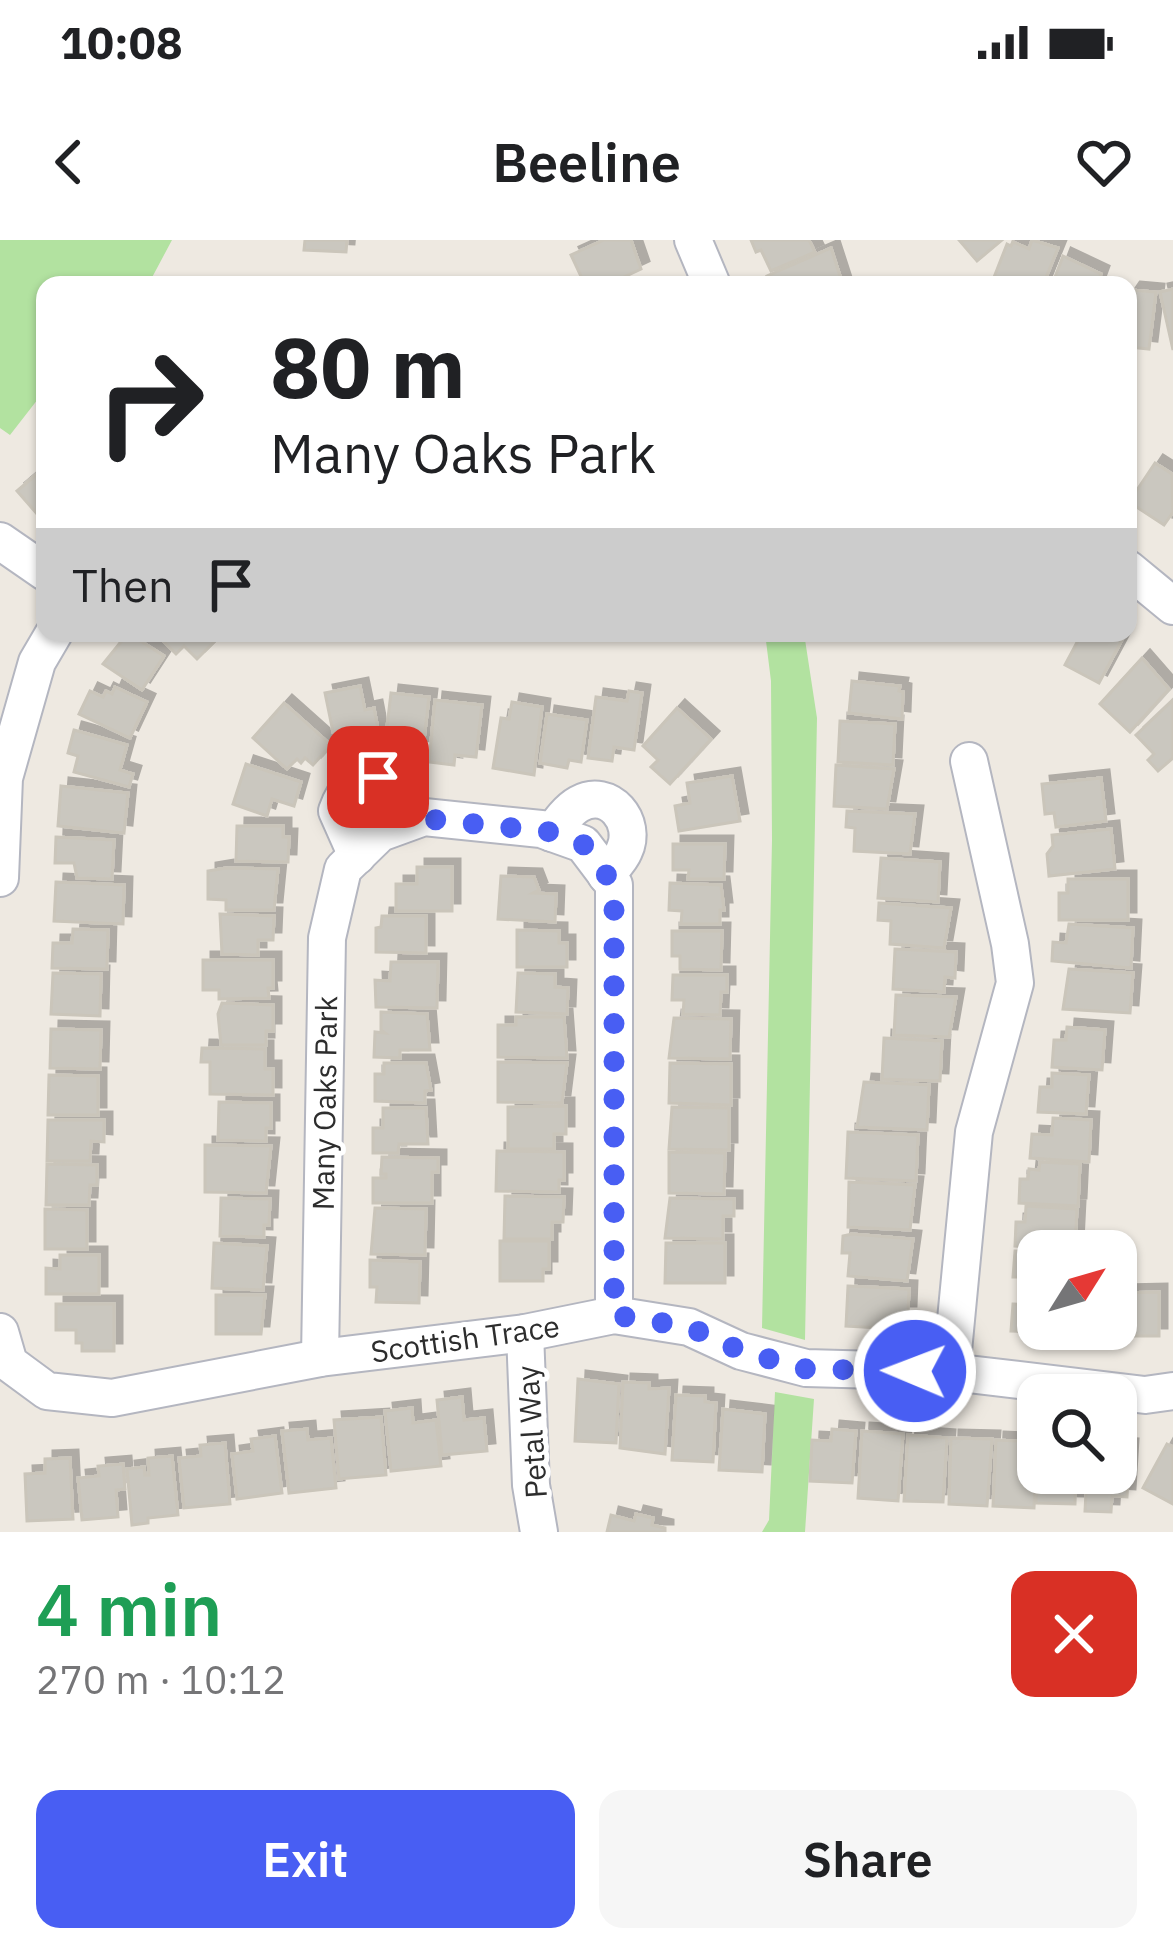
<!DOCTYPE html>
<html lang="en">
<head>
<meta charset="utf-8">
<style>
	:root { --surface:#fff; --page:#f6f6f6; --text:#202124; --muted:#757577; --accent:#485ef3 }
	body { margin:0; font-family:"IBM Plex Sans",sans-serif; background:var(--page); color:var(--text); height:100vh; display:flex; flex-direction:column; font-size:45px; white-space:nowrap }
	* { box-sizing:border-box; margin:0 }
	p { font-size:39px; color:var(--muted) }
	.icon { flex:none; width:66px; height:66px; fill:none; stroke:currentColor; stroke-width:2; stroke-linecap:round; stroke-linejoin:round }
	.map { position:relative; height:1292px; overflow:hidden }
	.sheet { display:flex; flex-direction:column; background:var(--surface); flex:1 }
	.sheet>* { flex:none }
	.top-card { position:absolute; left:36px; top:36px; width:1101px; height:366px; border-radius:24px; box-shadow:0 3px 9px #0004; background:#fff; color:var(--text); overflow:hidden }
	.needle { width:78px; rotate:53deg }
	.fabs { position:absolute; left:1017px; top:990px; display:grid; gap:24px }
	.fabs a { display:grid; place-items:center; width:120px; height:120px; border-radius:24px; background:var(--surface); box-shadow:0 3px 9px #0004; font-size:60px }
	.pin { position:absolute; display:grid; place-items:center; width:102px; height:102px; color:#fff; margin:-51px; border-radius:24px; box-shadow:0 6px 18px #0006 }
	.me { position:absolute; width:132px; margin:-66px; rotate:271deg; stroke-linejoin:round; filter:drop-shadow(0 0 9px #0008) }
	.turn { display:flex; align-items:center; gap:42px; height:252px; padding:0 36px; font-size:54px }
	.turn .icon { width:156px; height:156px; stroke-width:2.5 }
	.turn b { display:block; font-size:84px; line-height:102px }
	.then { display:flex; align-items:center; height:114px; padding:0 36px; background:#0003; gap:24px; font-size:45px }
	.round { display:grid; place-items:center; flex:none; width:126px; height:126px; border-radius:24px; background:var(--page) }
	.head { display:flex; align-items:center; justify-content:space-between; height:204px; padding:0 36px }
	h1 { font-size:72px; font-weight:600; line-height:90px; color:#1e9e55 }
	.cta { display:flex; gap:24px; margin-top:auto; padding:24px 36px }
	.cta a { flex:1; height:138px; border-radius:24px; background:var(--accent); color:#fff; font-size:48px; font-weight:600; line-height:138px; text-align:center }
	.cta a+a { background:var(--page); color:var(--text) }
	.status { display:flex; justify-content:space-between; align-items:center; height:84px; padding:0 60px; background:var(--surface); direction:ltr }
	.status svg { height:33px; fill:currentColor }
	header { display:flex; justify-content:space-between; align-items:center; height:156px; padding:0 36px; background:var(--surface); font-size:54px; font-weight:600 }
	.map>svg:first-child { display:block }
	.green { fill:#b2e2a0 }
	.building { fill:#cac7bf; stroke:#cac5ba; stroke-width:3; filter:url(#shadow) }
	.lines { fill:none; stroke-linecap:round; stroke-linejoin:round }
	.minor-casing { stroke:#b4b6c0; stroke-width:40 }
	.minor { stroke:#fff; stroke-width:36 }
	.route { stroke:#485ef3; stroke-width:21; stroke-dasharray:0 37.8 }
	.labels { text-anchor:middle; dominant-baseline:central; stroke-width:10; stroke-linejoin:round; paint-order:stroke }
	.street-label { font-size:30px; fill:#2d2d2d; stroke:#fff }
</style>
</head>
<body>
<div class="status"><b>10:08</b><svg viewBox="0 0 49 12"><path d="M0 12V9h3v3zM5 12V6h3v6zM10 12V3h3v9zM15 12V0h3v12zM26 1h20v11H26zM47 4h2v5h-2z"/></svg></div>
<header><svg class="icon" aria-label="back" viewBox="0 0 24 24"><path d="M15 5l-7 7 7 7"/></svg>Beeline<svg class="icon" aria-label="heart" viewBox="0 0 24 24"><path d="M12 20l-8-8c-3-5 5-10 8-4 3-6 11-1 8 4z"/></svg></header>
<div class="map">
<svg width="1173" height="1292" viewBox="0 0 1173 1292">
	<defs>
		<filter id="shadow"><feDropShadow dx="8" dy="-8" stdDeviation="0" flood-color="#0004"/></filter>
	</defs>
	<rect width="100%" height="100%" fill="#eee9e1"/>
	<g class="green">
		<polygon points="0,0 172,0 148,45 45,45 45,150 10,195 0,188"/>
		<polygon points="765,393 804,393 817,478 805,1100 762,1088 772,600 771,441"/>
		<polygon points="775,1152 814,1159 805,1292 762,1292 769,1280"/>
	</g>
	<g class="building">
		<polygon points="305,0 347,0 346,12 304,10"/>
		<polygon points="604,0 631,0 641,29 607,45 585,45 571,15"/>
		<polygon points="751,0 809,0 815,12 771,31 761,10 756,12"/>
		<polygon points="959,0 1002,0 977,21"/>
		<polygon points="1032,0 1058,8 1043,45 991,45 1007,4 1011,6 1013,2 1029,9"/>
		<polygon points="831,8 843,45 771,45 767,36"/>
		<polygon points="1063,16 1101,34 1097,45 1052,45"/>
		<polygon points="1173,49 1173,110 1160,52"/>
		<polygon points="1132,50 1156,52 1149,109 1128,107 1128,56"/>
		<polygon points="1155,223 1172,234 1173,272 1164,285 1129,262"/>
		<polygon points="45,227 45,283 17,251"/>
		<polygon points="128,393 164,416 142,450 103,424"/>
		<polygon points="155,393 212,393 218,398 197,419 184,406 176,414"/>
		<polygon points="1082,393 1114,393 1123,398 1099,443 1065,425"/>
		<polygon points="1142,418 1169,449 1130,492 1100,464"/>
		<polygon points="852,441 900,446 899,451 903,452 902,479 849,473"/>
		<polygon points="360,446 365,470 374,468 379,494 355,499 354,492 348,494 347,489 333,492 325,453"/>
		<polygon points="115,447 147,462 130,498 79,474 90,451 103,457 106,451 112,454"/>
		<polygon points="629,451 642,453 634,510 614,507 612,521 588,518 596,457 627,461"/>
		<polygon points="391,453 429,457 423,509 398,506 399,501 386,495"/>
		<polygon points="435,460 482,465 476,517 455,515 454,525 429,522"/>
		<polygon points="1173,460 1173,518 1158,531 1148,520 1154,514 1136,495"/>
		<polygon points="512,462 542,467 534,535 493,528 501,478 509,479"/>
		<polygon points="284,463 331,505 313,525 305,518 301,523 297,519 287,529 253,498"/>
		<polygon points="677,468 711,499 670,544 651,527 658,520 643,506"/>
		<polygon points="547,474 587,480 581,522 569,520 567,528 540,523"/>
		<polygon points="840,481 895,484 893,525 838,522"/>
		<polygon points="74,490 127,505 120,530 133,534 129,547 74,532 78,516 68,513"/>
		<polygon points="246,524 301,542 294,566 272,559 267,576 233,564"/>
		<polygon points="836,525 894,529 887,569 834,566"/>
		<polygon points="732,536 740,581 679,591 675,566 690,563 687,543"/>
		<polygon points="1101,538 1106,581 1056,587 1054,573 1045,574 1042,544"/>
		<polygon points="61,546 128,553 124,593 58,586"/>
		<polygon points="847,571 915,574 910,614 854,611 855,588 846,587"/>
		<polygon points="237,586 283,586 283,597 289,597 288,622 236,621"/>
		<polygon points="1111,589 1115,629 1049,636 1047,614 1053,606 1052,595"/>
		<polygon points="56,597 114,600 112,639 77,638 74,623 55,623"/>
		<polygon points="673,604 725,604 724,639 688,639 689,630 673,630"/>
		<polygon points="881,618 940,622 938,662 878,658"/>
		<polygon points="417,627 452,627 452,671 396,671 396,644 417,644"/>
		<polygon points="226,628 278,629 274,670 226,670 226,660 208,659 208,631"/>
		<polygon points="501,636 534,637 539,650 533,653 556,654 555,682 498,679"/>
		<polygon points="1068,639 1128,639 1128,680 1059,680 1059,653 1068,653"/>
		<polygon points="56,642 124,645 123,684 54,681"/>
		<polygon points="670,643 721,645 724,670 720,670 720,684 681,684 682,671 669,670"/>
		<polygon points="879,663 951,668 944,708 890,704 891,681 878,680"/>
		<polygon points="220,674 274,676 273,700 258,700 258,715 222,714"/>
		<polygon points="382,676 426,676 426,713 376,712 376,688 381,687"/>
		<polygon points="1069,684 1133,688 1131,728 1052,721 1053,702 1066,703"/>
		<polygon points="73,689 108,690 107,729 52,728 53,703 72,703"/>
		<polygon points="517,690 559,691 559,703 567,703 567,727 517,727"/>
		<polygon points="672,691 722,691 721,730 680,729 680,716 672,716"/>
		<polygon points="895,709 956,712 955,738 945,737 944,752 893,749"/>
		<polygon points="203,720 273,720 273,748 268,748 269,758 219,759 219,750 203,750"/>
		<polygon points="391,722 438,722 437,768 376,767 375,740 390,741"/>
		<polygon points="1069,729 1133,733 1130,773 1063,769"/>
		<polygon points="53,733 101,734 100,776 51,774"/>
		<polygon points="518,733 555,734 555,747 568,748 567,774 516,772"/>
		<polygon points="673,735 727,735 727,752 721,752 720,775 683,774 684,760 672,760"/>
		<polygon points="896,755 956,757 949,797 894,795"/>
		<polygon points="222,763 273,765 273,791 266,791 266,805 221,805 218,774"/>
		<polygon points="381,772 427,774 430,810 400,810 400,818 374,817 375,792 385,793 381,790"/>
		<polygon points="516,777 564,777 567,818 498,817 498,785 516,785"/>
		<polygon points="674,778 731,779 730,819 669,818"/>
		<polygon points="1067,787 1105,790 1102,830 1052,827 1054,800 1066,800"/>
		<polygon points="51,789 101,790 100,829 50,828"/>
		<polygon points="884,798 942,801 940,841 882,839"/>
		<polygon points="202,808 265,809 265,829 273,829 273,855 210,854 210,822 201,822"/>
		<polygon points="498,822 567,823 562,863 498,862"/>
		<polygon points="384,823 426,823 431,850 425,851 425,863 375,861 375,834 384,834"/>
		<polygon points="670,823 731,824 731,865 669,863"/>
		<polygon points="1052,833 1089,835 1086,874 1038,872 1040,847 1052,847"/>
		<polygon points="49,835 98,836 98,875 48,875"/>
		<polygon points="864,842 929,845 927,890 857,887"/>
		<polygon points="219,862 271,863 271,888 266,888 266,901 218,900"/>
		<polygon points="566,866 566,894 554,894 554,909 508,909 508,867"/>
		<polygon points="672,867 729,868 729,910 669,909"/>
		<polygon points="383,868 426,868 428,904 399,904 398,913 373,913 373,888 383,888"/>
		<polygon points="1053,878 1091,880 1089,922 1030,918 1032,894 1052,895"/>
		<polygon points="48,880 104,880 104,902 91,901 90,921 47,921"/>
		<polygon points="848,892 918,895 916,941 846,938"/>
		<polygon points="205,905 271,906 266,953 205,952"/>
		<polygon points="497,911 564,912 564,940 559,940 559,952 496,951"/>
		<polygon points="669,912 725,913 724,954 669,953"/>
		<polygon points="382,917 438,918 438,932 432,932 432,963 373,963 373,938 386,938 386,934 381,934"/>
		<polygon points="1040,922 1080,924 1078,966 1019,963 1020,939 1028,939 1029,929 1039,930"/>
		<polygon points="47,924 97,925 97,945 90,945 89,965 46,965"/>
		<polygon points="849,942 915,945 910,990 848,987"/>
		<polygon points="505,956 564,957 563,982 552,982 552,999 504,999"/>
		<polygon points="221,958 270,959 269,985 264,985 264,997 220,996"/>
		<polygon points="670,958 734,959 734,976 723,976 723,999 665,998"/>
		<polygon points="1026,966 1077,969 1075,1009 1015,1006 1016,982 1025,982"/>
		<polygon points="375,968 426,969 425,1015 371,1014"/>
		<polygon points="45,969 87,970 87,1009 45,1009"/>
		<polygon points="852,994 913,999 907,1041 848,1036 850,1013 842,1013 843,996"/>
		<polygon points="500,1001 549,1001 549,1029 543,1029 543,1041 500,1041"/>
		<polygon points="214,1003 267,1006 263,1050 212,1048"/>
		<polygon points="666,1003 725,1003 725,1043 665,1043"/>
		<polygon points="1015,1011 1038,1012 1038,1053 1031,1037 1013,1037"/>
		<polygon points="60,1015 99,1015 99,1054 46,1054 46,1028 60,1029"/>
		<polygon points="370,1020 420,1022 419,1063 376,1062 377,1047 370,1047"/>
		<polygon points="848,1046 909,1049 908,1074 898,1074 897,1089 846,1086"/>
		<polygon points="1159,1052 1159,1096 1115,1096 1116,1053"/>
		<polygon points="216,1055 265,1055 261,1094 216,1094"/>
		<polygon points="56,1064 114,1064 114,1111 82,1111 82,1103 76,1103 76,1090 56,1090"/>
		<polygon points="1013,1064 1038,1065 1038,1089 1092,1089 1091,1103 1051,1104 1051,1101 1032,1099 1032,1092 1011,1091"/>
		<polygon points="578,1139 619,1144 616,1203 575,1201"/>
		<polygon points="623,1142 649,1143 649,1149 669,1148 665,1214 620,1208"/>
		<polygon points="676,1155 705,1156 705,1162 716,1163 713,1222 672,1220"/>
		<polygon points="462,1157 464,1180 484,1178 487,1211 442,1215 437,1160"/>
		<polygon points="412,1168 413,1183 436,1180 441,1226 391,1231 385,1171"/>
		<polygon points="723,1169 765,1174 762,1232 719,1230"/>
		<polygon points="381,1177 386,1235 339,1239 334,1180"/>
		<polygon points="307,1189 308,1200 331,1198 336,1248 289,1253 282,1191"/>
		<polygon points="832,1189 856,1191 852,1243 810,1241 812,1200 831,1201"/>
		<polygon points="862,1191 903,1194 898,1261 858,1258"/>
		<polygon points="908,1195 947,1198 943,1262 904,1261"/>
		<polygon points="275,1196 282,1253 237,1259 232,1214 253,1211 251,1199"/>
		<polygon points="951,1198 992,1199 987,1266 949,1264"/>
		<polygon points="996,1200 1037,1202 1034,1268 993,1266"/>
		<polygon points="225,1203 230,1264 184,1268 179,1218 201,1216 200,1205"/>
		<polygon points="1167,1204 1173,1207 1173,1264 1143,1248"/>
		<polygon points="1116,1206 1130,1207 1127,1257 1112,1256 1111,1272 1085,1271 1087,1233 1116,1233"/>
		<polygon points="172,1216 178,1275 148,1278 148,1283 132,1285 127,1229 144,1227 145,1235 149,1235 148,1218"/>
		<polygon points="70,1218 73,1279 27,1281 25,1234 45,1233 45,1219"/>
		<polygon points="123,1224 125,1249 116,1250 118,1277 82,1280 78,1238 99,1236 98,1226"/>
		<polygon points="1037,1228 1038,1233 1076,1233 1075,1264 1036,1263"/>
		<polygon points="636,1274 653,1278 652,1285 665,1288 665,1292 607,1292 611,1275 634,1281"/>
	</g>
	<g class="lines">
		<g class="minor-casing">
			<g id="minor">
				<polyline points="693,0 712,45"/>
				<polyline points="0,301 45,332"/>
				<polyline points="1128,329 1173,366"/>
				<path d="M552 593C559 583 568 570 579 564 609 547 638 582 624 611 621 619 612 628 606 635"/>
				<path d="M357 616 337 571C345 548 354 541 378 537L399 551 419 578"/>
				<polyline points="0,638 4,538 37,422 54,393"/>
				<polyline points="0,1092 9,1123 47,1151 112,1158 320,1118 525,1093 614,1075 689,1087 741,1111 806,1128 951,1132 1145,1155 1173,1151"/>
				<polyline points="525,1093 531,1245 539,1292"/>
				<polyline points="320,1118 327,698 343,629 380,593 424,577 541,589 583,604 614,645 614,1075"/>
				<polyline points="951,1132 974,892 1015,743 1010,704 969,521"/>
			</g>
		</g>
		<use href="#minor" class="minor"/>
	</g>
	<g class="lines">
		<polyline class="route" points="378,537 399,551 419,578 552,592 583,604 614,645 614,1075 689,1087 741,1111 806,1129 915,1131"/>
	</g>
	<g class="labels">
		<g class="street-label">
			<text transform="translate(324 863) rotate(-89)">Many Oaks Park</text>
			<text transform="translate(465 1098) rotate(-8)">Scottish Trace</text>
			<text transform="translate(531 1192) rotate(-94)">Petal Way</text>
		</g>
	</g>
</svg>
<div class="fabs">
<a><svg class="needle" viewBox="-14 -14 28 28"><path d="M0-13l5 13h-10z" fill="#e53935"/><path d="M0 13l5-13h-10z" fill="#757577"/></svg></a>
<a><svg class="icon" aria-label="search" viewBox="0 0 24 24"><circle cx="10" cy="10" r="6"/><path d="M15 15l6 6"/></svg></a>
</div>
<div class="pin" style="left:378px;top:537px;background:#d93025"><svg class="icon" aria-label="arrive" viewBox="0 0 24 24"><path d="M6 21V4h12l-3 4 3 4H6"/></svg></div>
<svg class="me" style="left:915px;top:1131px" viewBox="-20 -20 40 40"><circle r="17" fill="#485ef3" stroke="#fff" stroke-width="3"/><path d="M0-11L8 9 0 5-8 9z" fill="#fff"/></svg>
<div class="top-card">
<div class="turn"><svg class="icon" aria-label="right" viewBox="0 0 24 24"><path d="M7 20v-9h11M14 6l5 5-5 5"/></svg><div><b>80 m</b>Many Oaks Park</div></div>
<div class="then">Then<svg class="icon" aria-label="arrive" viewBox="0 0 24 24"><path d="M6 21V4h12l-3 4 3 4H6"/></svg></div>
</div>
</div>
<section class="sheet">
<div class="head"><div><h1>4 min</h1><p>270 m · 10:12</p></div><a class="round" style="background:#d93025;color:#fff"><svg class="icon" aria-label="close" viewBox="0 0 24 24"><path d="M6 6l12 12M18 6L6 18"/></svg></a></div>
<div class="cta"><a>Exit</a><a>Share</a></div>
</section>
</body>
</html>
